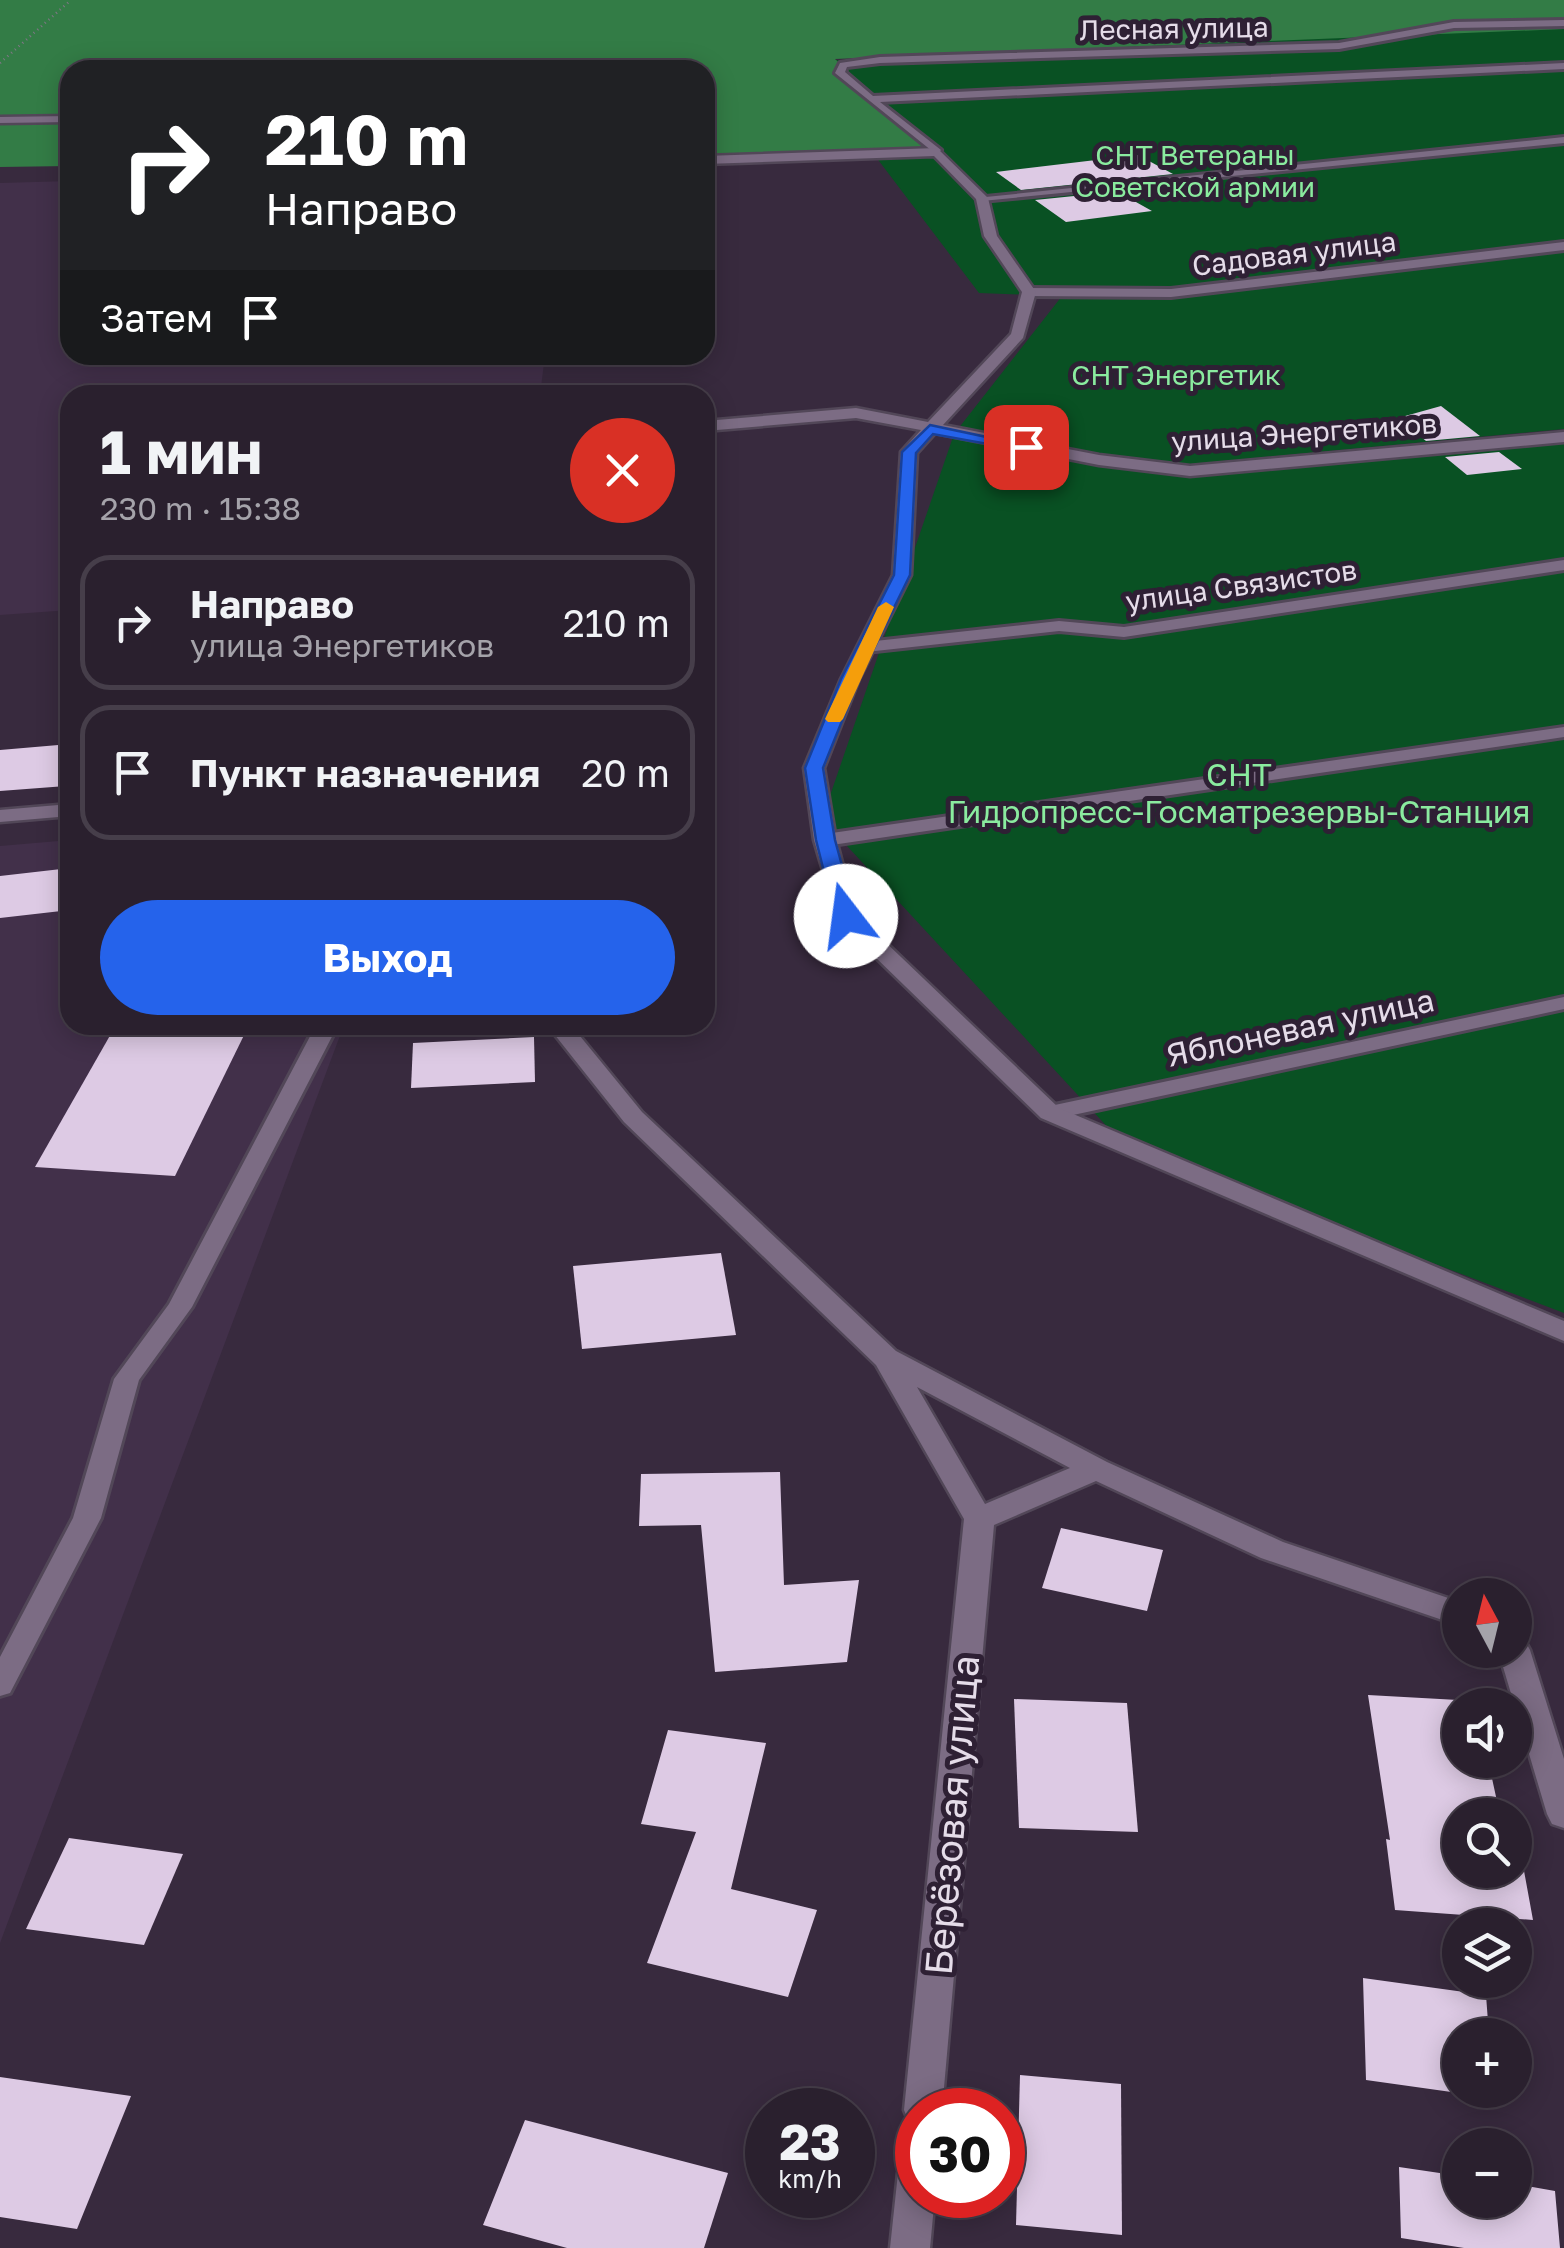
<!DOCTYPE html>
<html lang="ru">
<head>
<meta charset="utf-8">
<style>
	:root { --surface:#2a202e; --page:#322836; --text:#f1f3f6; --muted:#a5a3aa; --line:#463e4a; --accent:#2563eb }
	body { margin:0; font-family:"Golos Text",sans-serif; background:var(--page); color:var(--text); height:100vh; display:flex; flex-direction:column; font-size:38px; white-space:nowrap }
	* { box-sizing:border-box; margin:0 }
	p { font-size:32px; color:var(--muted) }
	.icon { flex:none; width:55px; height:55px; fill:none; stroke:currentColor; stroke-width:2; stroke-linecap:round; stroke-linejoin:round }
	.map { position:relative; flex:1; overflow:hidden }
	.sheet { position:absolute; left:60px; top:385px; width:655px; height:650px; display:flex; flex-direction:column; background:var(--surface); border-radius:30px; box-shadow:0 5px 25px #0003,0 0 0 2px var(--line) }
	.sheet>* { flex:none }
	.top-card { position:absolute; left:60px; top:60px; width:655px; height:305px; border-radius:30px; box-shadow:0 5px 25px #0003,0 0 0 2px var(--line); background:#202124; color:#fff; overflow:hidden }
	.needle { width:65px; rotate:353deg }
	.fabs { position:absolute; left:1442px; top:1578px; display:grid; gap:20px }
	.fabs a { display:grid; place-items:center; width:90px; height:90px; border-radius:50%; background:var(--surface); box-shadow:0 5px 25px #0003,0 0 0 2px var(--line); font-size:50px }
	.speed { position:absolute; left:745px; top:2088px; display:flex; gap:20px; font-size:50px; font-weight:700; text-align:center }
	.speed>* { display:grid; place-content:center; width:130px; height:130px; border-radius:50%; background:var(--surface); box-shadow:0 5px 25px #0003,0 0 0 2px var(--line); line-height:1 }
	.speed small { font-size:25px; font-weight:400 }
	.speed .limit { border:15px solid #d22; background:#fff; color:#111 }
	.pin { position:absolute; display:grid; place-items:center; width:85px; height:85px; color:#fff; margin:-42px; border-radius:20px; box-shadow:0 5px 15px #0006 }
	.me { position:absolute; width:110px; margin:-55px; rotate:345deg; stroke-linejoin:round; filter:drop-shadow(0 0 8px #0008) }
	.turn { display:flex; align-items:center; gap:35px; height:210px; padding:0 40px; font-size:45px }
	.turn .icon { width:130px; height:130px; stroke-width:2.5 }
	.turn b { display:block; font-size:70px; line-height:85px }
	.then { display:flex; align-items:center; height:95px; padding:0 40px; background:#0003; gap:20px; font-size:38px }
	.round { display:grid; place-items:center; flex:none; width:105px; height:105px; border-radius:52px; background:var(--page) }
	.head { display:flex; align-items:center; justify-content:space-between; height:170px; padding:0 40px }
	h1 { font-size:60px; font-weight:700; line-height:75px }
	.cta { display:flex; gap:20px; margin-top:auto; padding:20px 40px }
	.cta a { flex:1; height:115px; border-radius:60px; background:var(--accent); color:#fff; font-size:40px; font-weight:700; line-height:115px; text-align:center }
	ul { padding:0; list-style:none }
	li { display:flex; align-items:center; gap:30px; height:135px; margin:0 20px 15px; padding:0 20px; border:5px solid var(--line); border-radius:30px }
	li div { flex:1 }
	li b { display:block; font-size:38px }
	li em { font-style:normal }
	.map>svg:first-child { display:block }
	.built { fill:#42304a }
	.green { fill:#095123 }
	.forest { fill:#337c46 }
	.building { fill:#ddcae4 }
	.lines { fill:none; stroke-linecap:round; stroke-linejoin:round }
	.service-casing { stroke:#524758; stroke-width:6 }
	.minor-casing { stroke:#524758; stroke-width:5 }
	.path { stroke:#817687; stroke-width:2.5; stroke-dasharray:1 4; stroke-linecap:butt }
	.service { fill:#7c6c84; fill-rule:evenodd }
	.minor { fill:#7c6c84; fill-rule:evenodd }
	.route { fill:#2563eb; stroke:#184099; stroke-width:2.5 }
	.slow { fill:#f59e0b }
	.labels { text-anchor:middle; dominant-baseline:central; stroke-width:10; stroke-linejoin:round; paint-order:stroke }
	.far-street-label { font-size:28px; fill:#e5dce9; stroke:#2e2034 }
	.far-park-label { font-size:28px; fill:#8aeb9f; stroke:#2e2034 }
	.park-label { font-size:32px; fill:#8aeb9f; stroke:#2e2034 }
	.street-label { font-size:32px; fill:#e5dce9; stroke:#2e2034 }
	.near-street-label { font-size:38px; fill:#e5dce9; stroke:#2e2034 }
</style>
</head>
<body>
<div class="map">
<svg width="1564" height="2248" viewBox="0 0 1564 2248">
	<rect width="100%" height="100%" fill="#382a3e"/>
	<g class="built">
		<polygon points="70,181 70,355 545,355 540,395 70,395 70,610 0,615 0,183"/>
		<polygon points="70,840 70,1025 344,1025 0,1943 0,846"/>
	</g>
	<polygon class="green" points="1564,20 1564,429 1169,466 1190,471 1564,433 1564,1313 1125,1146 822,819 954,434 1062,296 979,293 804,62"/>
	<polygon class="forest" points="0,0 1564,0 1564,29 835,59 931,150 705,157 705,70 70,70 70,166 0,167"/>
	<g class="building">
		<polygon points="1138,155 1173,174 1021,190 996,172"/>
		<polygon points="1192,184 1200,188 1127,197 1152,211 1066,222 1035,200"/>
		<polygon points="1441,406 1480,436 1426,441 1398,418"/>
		<polygon points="1499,452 1522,469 1467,475 1445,457"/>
		<polygon points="70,744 66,786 0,791 0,750"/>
		<polygon points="70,868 70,910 0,918 0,876"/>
		<polygon points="116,1025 249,1025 175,1176 35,1167"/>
		<polygon points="534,1037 535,1082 411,1088 413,1043"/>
		<polygon points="721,1253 736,1335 582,1349 573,1266"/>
		<polygon points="780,1472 784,1585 859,1580 847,1662 715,1672 701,1525 639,1526 641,1474"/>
		<polygon points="1061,1528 1163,1550 1147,1611 1042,1588"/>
		<polygon points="1368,1695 1476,1701 1477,1705 1460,1705 1460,1760 1488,1760 1500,1815 1460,1815 1460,1870 1515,1870 1515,1849 1520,1849 1533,1920 1395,1910 1386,1839 1390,1840"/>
		<polygon points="1014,1699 1127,1703 1138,1832 1019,1828"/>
		<polygon points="668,1730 766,1743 731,1889 817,1910 788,1997 647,1963 696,1832 641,1824"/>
		<polygon points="69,1838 183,1854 144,1945 26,1929"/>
		<polygon points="1363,1978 1486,1995 1489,2035 1460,2035 1460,2090 1494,2090 1494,2098 1366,2080"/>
		<polygon points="1020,2075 1121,2084 1122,2235 1016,2225"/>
		<polygon points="0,2077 131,2096 77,2229 0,2217"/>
		<polygon points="525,2120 728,2173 704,2248 567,2248 483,2225"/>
		<polygon points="1399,2167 1460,2176 1460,2200 1515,2200 1515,2184 1555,2191 1560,2248 1464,2248 1401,2238"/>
	</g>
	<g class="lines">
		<g class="service-casing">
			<g id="service">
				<polygon points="1564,20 1564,26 1454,28 1339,49 880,63 847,67 845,72 873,96 1564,63 1564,69 880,102 941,150 937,155 835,73 840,63 880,57 1339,43 1454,22"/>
				<polygon points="1564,137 1564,143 982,201 976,198"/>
				<polygon points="1564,242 1564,250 1171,297 1029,296 1023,292 1029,288 1171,289"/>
				<polygon points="1564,560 1564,570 1124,637 1059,631 866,652 858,647 866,642 1059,621 1124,627"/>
				<polygon points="1564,727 1564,737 825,846 815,840 825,834"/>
				<polygon points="1564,997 1564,1009 1050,1120 1039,1113 1050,1106"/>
				<polygon points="316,1025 338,1025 192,1307 139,1380 101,1518 10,1693 0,1696 0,1657 73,1518 114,1379 169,1304"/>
			</g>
		</g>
		<g class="minor-casing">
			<g id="minor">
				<polygon points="70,116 70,122 0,123 0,117"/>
				<polygon points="937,148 988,198 997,236 1036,292 1023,338 943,425 1099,455 1190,466 1564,432 1564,442 1190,476 1099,465 935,433 917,453 911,575 859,679 824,768 836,840 856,914 1059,1108 1564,1321 1564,1341 1041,1118 838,921 814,840 804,768 841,679 893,575 901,452 921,430 856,418 705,431 705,421 856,408 928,422 1011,334 1022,292 984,236 976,199 934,156 705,164 705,156"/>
				<polygon points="70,804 70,816 0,822 0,810"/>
				<path d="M547 1025H571L642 1112 896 1351 1107 1462 1283 1542 1460 1602V1626L1261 1558 1096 1481 994 1525 942 2110H918V2125L909 2122 904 2110 964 1519 876 1365 624 1122ZM917 1387 1070 1468 985 1504Z"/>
				<polygon points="1515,1638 1525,1641 1530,1650 1564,1759 1564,1828 1552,1824 1547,1814 1498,1650 1515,1650"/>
				<polygon points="918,2155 918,2195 935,2195 930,2248 890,2248 898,2173 904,2160"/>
			</g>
		</g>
		<polyline class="path" points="0,63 71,0"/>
		<use href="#service" class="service"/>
		<use href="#minor" class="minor"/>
	</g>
	<polygon class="route" points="930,425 1034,447 1026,451 933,434 916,453 910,575 859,679 823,768 835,840 856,916 846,922 835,916 816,840 805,768 841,679 894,575 902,452"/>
	<polygon class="slow" points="886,602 894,607 843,719 840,722 828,722 825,719 878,607"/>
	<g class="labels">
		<g class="far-street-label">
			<text transform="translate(1174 28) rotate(-1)">Лесная улица</text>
			<text transform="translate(1294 253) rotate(-7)">Садовая улица</text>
			<text transform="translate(1304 432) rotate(-4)">улица Энергетиков</text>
			<text transform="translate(1241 585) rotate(-8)">улица Связистов</text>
		</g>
		<g class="far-park-label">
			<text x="1195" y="154">СНТ Ветераны<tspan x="1195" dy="32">Советской армии</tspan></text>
			<text x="1176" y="374">СНТ Энергетик</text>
		</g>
		<g class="park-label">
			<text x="1239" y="774">СНТ<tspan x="1239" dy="37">Гидропресс-Госматрезервы-Станция</tspan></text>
		</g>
		<g class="street-label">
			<text transform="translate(1300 1027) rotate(-12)">Яблоневая улица</text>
		</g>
		<g class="near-street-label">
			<text transform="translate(951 1815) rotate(-85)">Берёзовая улица</text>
		</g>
	</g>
</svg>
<div class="fabs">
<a><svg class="needle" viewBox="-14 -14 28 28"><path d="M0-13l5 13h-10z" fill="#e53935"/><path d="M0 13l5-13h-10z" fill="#a5a3aa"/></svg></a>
<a><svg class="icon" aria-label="sound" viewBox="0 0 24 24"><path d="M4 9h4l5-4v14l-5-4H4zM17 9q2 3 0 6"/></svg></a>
<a><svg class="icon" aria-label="search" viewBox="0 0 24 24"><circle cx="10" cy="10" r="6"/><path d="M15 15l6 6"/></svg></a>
<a><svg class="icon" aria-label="layers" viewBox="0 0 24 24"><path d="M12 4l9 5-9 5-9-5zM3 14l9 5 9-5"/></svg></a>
<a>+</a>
<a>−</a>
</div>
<div class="speed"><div>23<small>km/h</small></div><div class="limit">30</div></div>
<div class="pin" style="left:1026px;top:447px;background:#d93025"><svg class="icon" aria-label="arrive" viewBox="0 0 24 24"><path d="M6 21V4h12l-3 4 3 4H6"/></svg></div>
<svg class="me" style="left:846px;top:916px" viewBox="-20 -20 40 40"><circle r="19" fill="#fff"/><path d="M0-13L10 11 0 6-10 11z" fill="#2563eb"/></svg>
<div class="top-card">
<div class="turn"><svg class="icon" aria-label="right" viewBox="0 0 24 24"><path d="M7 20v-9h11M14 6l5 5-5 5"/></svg><div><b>210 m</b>Направо</div></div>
<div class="then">Затем<svg class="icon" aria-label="arrive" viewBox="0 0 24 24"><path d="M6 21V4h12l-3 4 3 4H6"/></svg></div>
</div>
<section class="sheet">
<div class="head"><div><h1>1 мин</h1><p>230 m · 15:38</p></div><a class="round" style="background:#d93025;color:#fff"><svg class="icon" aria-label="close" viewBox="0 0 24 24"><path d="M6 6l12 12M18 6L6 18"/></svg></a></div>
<ul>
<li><svg class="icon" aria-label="right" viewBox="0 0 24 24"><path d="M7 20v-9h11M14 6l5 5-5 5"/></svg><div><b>Направо</b><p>улица Энергетиков</p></div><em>210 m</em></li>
<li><svg class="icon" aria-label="arrive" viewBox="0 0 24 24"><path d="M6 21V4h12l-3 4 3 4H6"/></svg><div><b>Пункт назначения</b></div><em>20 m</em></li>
</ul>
<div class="cta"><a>Выход</a></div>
</section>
</div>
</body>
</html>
